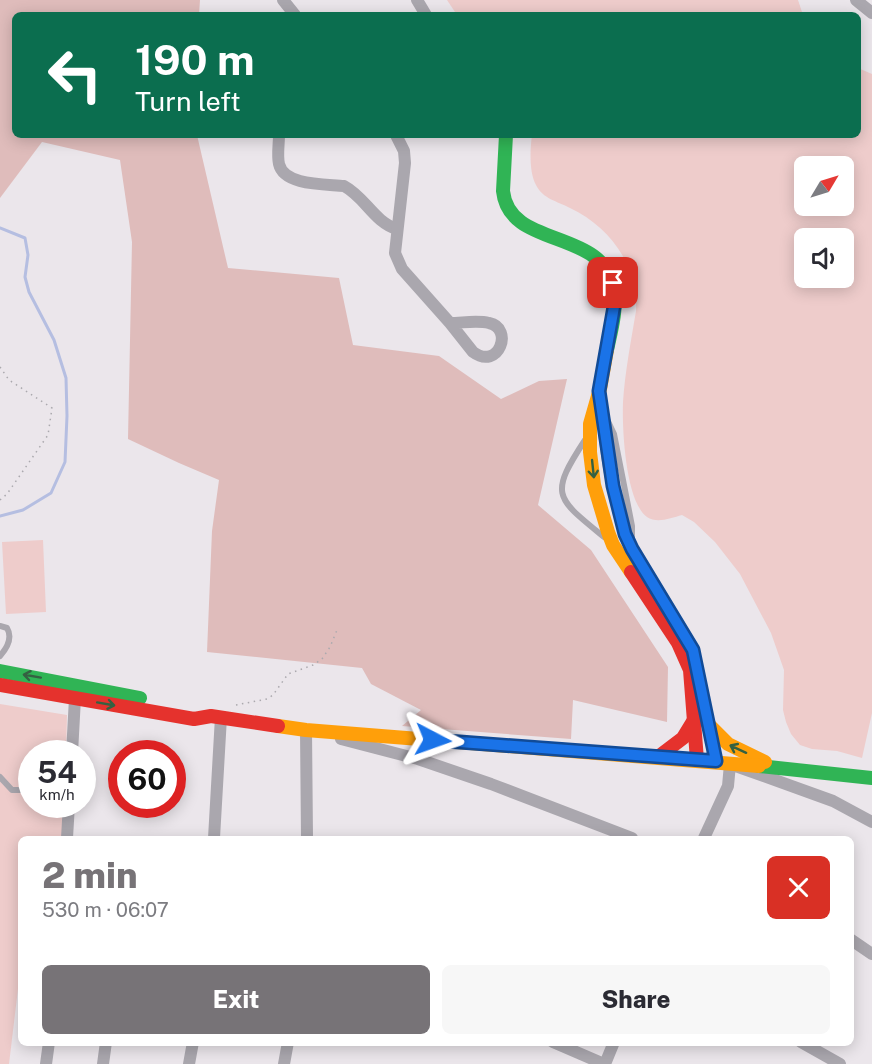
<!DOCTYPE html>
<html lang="en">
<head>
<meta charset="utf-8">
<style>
	:root { --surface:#fff; --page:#f7f7f7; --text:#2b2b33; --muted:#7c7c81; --accent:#777377 }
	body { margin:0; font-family:"Public Sans",sans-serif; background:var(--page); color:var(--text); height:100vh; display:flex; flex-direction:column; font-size:22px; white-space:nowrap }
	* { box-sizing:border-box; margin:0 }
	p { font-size:20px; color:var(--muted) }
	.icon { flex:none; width:33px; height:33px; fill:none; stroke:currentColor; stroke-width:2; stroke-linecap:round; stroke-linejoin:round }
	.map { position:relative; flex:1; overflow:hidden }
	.drawer { position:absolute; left:18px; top:836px; width:836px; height:210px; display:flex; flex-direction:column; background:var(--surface); border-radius:9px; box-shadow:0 3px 15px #0003 }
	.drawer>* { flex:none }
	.hud { position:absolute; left:12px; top:12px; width:849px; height:126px; border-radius:9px; box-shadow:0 3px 15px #0003; background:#0b6e4f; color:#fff; overflow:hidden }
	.needle { width:39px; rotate:52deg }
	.controls { position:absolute; left:794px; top:156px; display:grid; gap:12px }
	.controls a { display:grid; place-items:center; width:60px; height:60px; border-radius:9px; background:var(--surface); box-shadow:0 3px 15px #0003; font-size:30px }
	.speed { position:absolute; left:18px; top:740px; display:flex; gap:12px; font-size:30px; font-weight:700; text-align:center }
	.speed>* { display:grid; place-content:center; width:78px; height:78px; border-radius:50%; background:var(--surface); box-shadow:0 3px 15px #0003; line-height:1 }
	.speed small { font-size:15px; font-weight:400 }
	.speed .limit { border:9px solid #d22; background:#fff; color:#111 }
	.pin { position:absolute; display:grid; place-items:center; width:51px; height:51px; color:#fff; margin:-26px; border-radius:12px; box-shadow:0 3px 9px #0006 }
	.me { position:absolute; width:66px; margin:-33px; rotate:94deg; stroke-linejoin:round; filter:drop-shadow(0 0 4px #0008) }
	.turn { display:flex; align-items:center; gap:21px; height:126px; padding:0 24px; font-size:27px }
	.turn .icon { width:78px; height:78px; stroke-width:2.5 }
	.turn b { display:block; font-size:42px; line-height:51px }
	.round { display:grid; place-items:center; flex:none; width:63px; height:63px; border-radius:9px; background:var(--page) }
	.summary { display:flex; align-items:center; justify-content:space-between; height:102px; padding:0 24px }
	h1 { font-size:36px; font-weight:800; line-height:45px; color:var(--accent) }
	.action { display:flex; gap:12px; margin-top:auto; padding:12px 24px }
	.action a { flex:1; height:69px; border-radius:9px; background:var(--accent); color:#fff; font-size:24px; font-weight:800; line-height:69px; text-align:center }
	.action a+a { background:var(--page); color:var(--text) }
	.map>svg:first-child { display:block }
	.green { fill:#eecccb; fill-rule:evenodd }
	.forest { fill:#dfbcbb }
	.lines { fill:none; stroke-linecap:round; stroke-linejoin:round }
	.stream { stroke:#b5bee1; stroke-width:3 }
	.path { stroke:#aba9ae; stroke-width:1.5; stroke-dasharray:1.5 4.5; stroke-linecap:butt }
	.lane { stroke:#aaa7ae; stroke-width:6 }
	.street { stroke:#aaa7ae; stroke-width:12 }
	.fast { stroke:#30b455; stroke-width:14 }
	.slow { stroke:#ff9f0a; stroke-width:14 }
	.jam { stroke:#e5322d; stroke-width:14 }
	.oneway { stroke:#356142 }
	.route-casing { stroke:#114b97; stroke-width:15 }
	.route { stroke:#1a73e8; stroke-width:10 }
</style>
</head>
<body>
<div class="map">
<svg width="872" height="1064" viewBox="0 0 872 1064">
	<rect width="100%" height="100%" fill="#ebe6eb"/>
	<g class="green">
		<polygon points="447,0 798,0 803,15 457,15"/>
		<path d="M858 68 872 74V713L862 758 837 751 812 749 800 745 791 734 786 722 783 710 784 670 771 633 740 574 715 542 694 522 682 515C671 518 657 524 647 517 625 501 622 427 623 402 625 372 631 341 636 311 638 265 610 227 570 208 557 201 543 199 536 185 529 172 530 150 532 135H858ZM804 166H843V206H804ZM804 238H843V278H804Z"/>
		<polygon points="43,540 46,612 6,614 2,542"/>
		<polygon points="0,704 67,715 66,753 32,753 32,804 65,804 64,838 21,838 21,964 9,1064 0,1064"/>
	</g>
	<polygon class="forest" points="0,0 200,0 199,15 15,15 15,135 197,135 228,268 339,278 353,345 439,356 501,399 539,381 567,379 538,505 591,550 668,667 667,722 573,700 571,739 402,726 421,710 371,684 362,668 207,652 212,531 219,480 179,463 128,439 132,242 120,160 42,142 0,198"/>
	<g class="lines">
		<polyline class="stream" points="0,228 25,238 28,255 25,277 29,292 54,340 66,378 67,416 65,462 51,493 23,510 0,516"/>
		<g class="path">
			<polyline points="0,367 9,380 52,408 48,435 7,494 0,500"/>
			<polyline points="236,705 267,699 273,695 288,674 313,665 322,659 330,647 337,630"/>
		</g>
		<g class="lane">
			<polyline points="605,415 614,434 632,526 632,539"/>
			<path d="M585 440C549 495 555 497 604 537"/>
			<path d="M0 626 7 628C13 638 7 648 0 656"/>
			<polyline points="0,777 12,790 32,790"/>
		</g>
		<g class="street">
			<polyline points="283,0 295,15"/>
			<polyline points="417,0 426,15"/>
			<polyline points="856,0 872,13"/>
			<path d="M279 135C279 144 277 155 279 164 284 186 326 184 344 186 365 197 374 222 397 229"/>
			<path d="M396 135 404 151 405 163 395 253 402 269 450 323 473 352C499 371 514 328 489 323 477 320 462 323 450 323"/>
			<path d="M600 395C605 446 611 502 632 549L693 649 716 761"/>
			<polyline points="306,730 307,838"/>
			<polyline points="341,739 418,759 491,784 632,838"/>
			<polyline points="72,753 75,698"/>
			<polyline points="67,838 69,804"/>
			<polyline points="214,838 221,717"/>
			<polyline points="704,838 728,786 730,764 833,801 872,822"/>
			<polyline points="850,939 872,954"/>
			<polyline points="553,1042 604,1064"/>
			<polyline points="801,1042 840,1064"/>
			<polyline points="46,1064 49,1042"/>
			<polyline points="103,1064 106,1042"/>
			<polyline points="189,1064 193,1042"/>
			<polyline points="284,1064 288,1042"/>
			<polyline points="605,1064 614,1042"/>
		</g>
		<g class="fast">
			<path d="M506 135 503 191C509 250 605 227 614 290 617 310 611 331 607 350"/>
			<polyline points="0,671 140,698"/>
			<polyline points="759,766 872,778"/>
		</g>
		<g class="slow">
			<polyline points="607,350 600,389 590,424 590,452 594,485 608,532 613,545 631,572"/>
			<polyline points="707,723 728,744 765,762"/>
			<polyline points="278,726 306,730 759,766"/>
		</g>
		<g class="jam">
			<polyline points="631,572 678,643 690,670 697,760"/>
			<polyline points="0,685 194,719 211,716 278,726"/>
			<polyline points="658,757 683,738 694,720"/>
		</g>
	</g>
	<defs><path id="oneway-shaft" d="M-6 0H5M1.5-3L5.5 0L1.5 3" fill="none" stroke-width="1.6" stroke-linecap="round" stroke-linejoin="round" transform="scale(1.5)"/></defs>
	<g class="oneway">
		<use href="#oneway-shaft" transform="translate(593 469) rotate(84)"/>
		<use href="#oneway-shaft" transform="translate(32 676) rotate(-170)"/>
		<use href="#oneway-shaft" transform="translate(106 704) rotate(10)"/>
		<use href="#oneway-shaft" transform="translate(738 749) rotate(-155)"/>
	</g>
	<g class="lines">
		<g class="route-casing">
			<polyline id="route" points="433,740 716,761 693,650 632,549 625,534 613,486 599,391 615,301 613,283"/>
		</g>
		<use href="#route" class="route"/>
	</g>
</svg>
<div class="controls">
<a><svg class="needle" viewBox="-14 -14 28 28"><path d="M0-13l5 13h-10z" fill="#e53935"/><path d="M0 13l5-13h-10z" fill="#7c7c81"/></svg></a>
<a><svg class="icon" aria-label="sound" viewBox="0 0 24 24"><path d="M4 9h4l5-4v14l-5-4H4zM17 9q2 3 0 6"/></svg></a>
</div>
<div class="speed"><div>54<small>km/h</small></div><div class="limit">60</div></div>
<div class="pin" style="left:613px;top:283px;background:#d93025"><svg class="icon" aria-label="arrive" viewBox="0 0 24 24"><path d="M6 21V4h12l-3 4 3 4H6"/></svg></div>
<svg class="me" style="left:433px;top:740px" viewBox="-20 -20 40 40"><path d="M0-17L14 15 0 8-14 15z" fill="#1a73e8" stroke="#fff" stroke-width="4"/></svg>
<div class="hud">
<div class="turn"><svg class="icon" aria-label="left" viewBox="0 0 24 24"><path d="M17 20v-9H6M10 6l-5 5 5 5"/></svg><div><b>190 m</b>Turn left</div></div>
</div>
<section class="drawer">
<div class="summary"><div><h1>2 min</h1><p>530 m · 06:07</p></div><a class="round" style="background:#d93025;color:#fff"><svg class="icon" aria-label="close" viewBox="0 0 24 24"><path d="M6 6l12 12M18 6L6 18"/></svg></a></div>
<div class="action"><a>Exit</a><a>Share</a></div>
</section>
</div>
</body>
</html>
